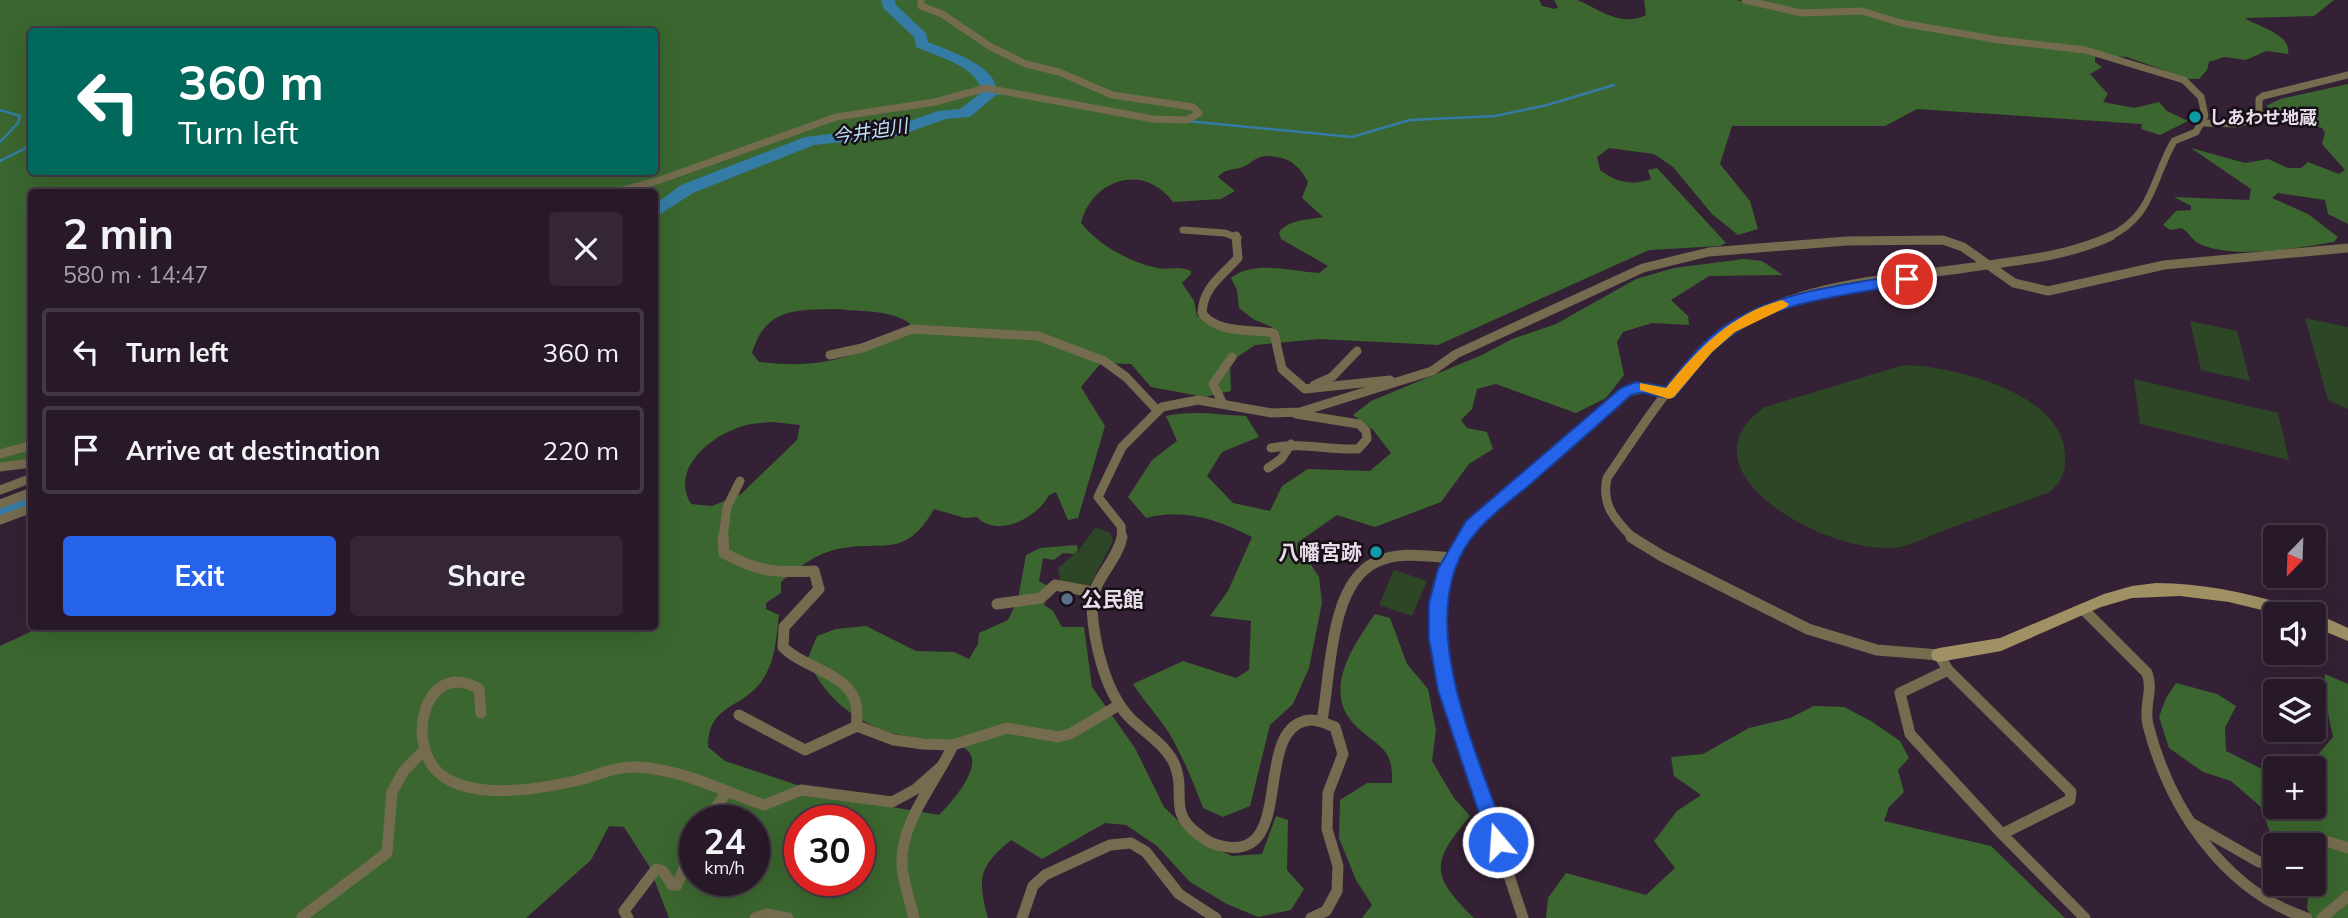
<!DOCTYPE html>
<html lang="en">
<head>
<meta charset="utf-8">
<style>
	:root { --surface:#281928; --page:#342634; --text:#f1f3f6; --muted:#a5a0a8; --line:#443845; --accent:#2563eb }
	body { margin:0; font-family:Mulish,"Noto Sans JP",sans-serif; background:var(--page); color:var(--text); height:100vh; display:flex; flex-direction:column; font-size:26px; white-space:nowrap }
	* { box-sizing:border-box; margin:0 }
	p { font-size:23px; color:var(--muted) }
	.icon { flex:none; width:38px; height:38px; fill:none; stroke:currentColor; stroke-width:2; stroke-linecap:round; stroke-linejoin:round }
	.map { position:relative; flex:1; overflow:hidden }
	.details { position:absolute; left:28px; top:189px; width:630px; height:441px; display:flex; flex-direction:column; background:var(--surface); border-radius:7px; box-shadow:0 7px 28px #0002,0 0 0 2px var(--line) }
	.details>* { flex:none }
	.banner { position:absolute; left:28px; top:28px; width:630px; height:147px; border-radius:7px; box-shadow:0 7px 28px #0002,0 0 0 2px var(--line); background:#00695c; color:#fff; overflow:hidden }
	.needle { width:46px; rotate:203deg }
	.controls { position:absolute; left:2263px; top:525px; display:grid; gap:14px }
	.controls a { display:grid; place-items:center; width:63px; height:63px; border-radius:7px; background:var(--surface); box-shadow:0 7px 28px #0002,0 0 0 2px var(--line); font-size:35px }
	.speed { position:absolute; left:679px; top:805px; display:flex; gap:14px; font-size:35px; font-weight:700; text-align:center }
	.speed>* { display:grid; place-content:center; width:91px; height:91px; border-radius:50%; background:var(--surface); box-shadow:0 7px 28px #0002,0 0 0 2px var(--line); line-height:1 }
	.speed small { font-size:18px; font-weight:400 }
	.speed .limit { border:10px solid #d22; background:#fff; color:#111 }
	.pin { position:absolute; display:grid; place-items:center; width:60px; height:60px; color:#fff; margin:-30px; border:4px solid #fff; border-radius:50%; box-shadow:0 2px 7px #0007 }
	.me { position:absolute; width:77px; margin:-38px; rotate:342deg; stroke-linejoin:round; filter:drop-shadow(0 0 5px #0008) }
	.turn { display:flex; align-items:center; gap:24px; height:147px; padding:0 35px; font-size:32px }
	.turn .icon { width:91px; height:91px; stroke-width:2.5 }
	.turn b { display:block; font-size:49px; line-height:60px }
	.round { display:grid; place-items:center; flex:none; width:74px; height:74px; border-radius:7px; background:var(--page) }
	.summary { display:flex; align-items:center; justify-content:space-between; height:119px; padding:0 35px }
	h1 { font-size:42px; font-weight:700; line-height:52px }
	.action { display:flex; gap:14px; margin-top:auto; padding:14px 35px }
	.action a { flex:1; height:80px; border-radius:7px; background:var(--accent); color:#fff; font-size:28px; font-weight:700; line-height:80px; text-align:center }
	.action a+a { background:var(--page); color:var(--text) }
	ul { padding:0; list-style:none }
	li { display:flex; align-items:center; gap:21px; height:88px; margin:0 14px 10px; padding:0 21px; border:4px solid var(--line); border-radius:7px }
	li div { flex:1 }
	li b { display:block; font-size:26px }
	li em { font-style:normal }
	.map>svg:first-child { display:block }
	.green { fill:#2d4726 }
	.forest { fill:#3b662f; fill-rule:evenodd }
	.lines { fill:none; stroke-linecap:round; stroke-linejoin:round }
	.stream { stroke:#347ca5; stroke-width:2.5 }
	.river { fill:#347ca5; fill-rule:evenodd }
	.street-far2 { stroke:#756c50; stroke-width:7 }
	.street-far1 { stroke:#756c50; stroke-width:9 }
	.street { stroke:#756c50; stroke-width:11 }
	.secondary { fill:#a09164; fill-rule:evenodd }
	.route { fill:#2563eb; stroke:#184099; stroke-width:2 }
	.slow { fill:#f59e0b }
	.culture-dot { fill:#0f9aa8; stroke:#170f17; stroke-width:2.5 }
	.service-dot { fill:#5c6f8a; stroke:#170f17; stroke-width:2.5 }
	.labels { text-anchor:middle; dominant-baseline:central; stroke-width:5; stroke-linejoin:round; paint-order:stroke }
	.far-poi-label { font-size:18px; font-weight:bold; fill:#e9dce9; stroke:#170f17; text-anchor:start }
	.far-water-label { font-size:19px; font-style:italic; fill:#bce0f8; stroke:#170f17 }
	.poi-label { font-size:21px; font-weight:bold; fill:#e9dce9; stroke:#170f17; text-anchor:end }
</style>
</head>
<body>
<div class="map">
<svg width="2348" height="918" viewBox="0 0 2348 918">
	<rect width="100%" height="100%" fill="#352135"/>
	<g class="green">
		<polygon points="2305,318 2348,327 2348,409 2328,400"/>
		<polygon points="2190,321 2237,331 2250,381 2201,370"/>
		<path d="M1904 365C1952 366 2062 392 2065 454 2066 471 2063 480 2050 492 2015 505 1980 517 1945 530 1931 535 1915 544 1900 547 1833 559 1672 471 1765 407Z"/>
		<polygon points="2134,379 2278,413 2289,460 2140,424"/>
		<polygon points="1096,527 1110,533 1113,541 1090,585 1076,586 1060,580 1058,568 1078,551"/>
		<polygon points="1394,570 1427,581 1412,616 1379,605"/>
	</g>
	<g class="forest">
		<path d="M0 0H1539L1542 6 1555 9 1558 7 1554 0C1560 0 1570 0 1577 0 1598 8 1620 28 1646 15L1644 0H1737L1760 7 1762 5 1754 0H2334L2314 16 2245 18C2258 27 2292 34 2288 54L2266 51 2246 60 2224 57 2209 62 2207 70 2199 79H2189L2127 57 2095 56V62L2102 67 2090 74 2108 94 2103 102 2134 108 2159 102 2167 111 2188 121 2160 135 2141 129 2142 124 1917 109 1885 126H1732L1720 164 1750 201 1758 229 1738 235 1712 214 1673 167 1654 154 1609 148 1597 157 1600 170C1616 182 1631 186 1651 179L1648 170 1657 168 1726 243 1720 246 1649 250 1438 345 1320 339 1255 345 1230 362 1231 391 1205 397 1151 387 1131 364 1101 363 1081 387 1105 426 1078 518 1068 520 1056 492 1049 495C1038 517 998 539 977 517L965 518 934 509C906 558 886 541 843 548 818 552 800 566 781 582V593L766 603V609L779 615C776 641 775 667 757 687 735 710 708 707 708 747L725 761 833 797 939 815C950 804 984 767 968 751 955 738 932 740 916 738 870 733 824 703 808 658L817 636 836 629 866 626 916 651 954 652 969 659 978 644 979 633 1008 620 1018 599 1026 555 1040 548 1077 545 1078 550 1074 554 1063 553 1054 560 1043 558 1039 581 1049 587 1044 605 1053 611 1062 627H1084L1092 687 1135 748 1164 807 1197 839 1232 856 1262 854 1276 816 1288 820 1287 870 1304 889 1291 910 1258 917 1227 904 1190 882 1157 846 1126 825 1105 823 1042 859 1011 840C979 867 977 877 988 918H669L649 866 624 827 609 826 591 860 526 918H0V646L43 626H654V192H32L31 462 0 464ZM32 32H654V172H32ZM1265 156C1287 156 1298 163 1308 182L1302 198 1323 217C1307 220 1291 219 1279 232L1281 239 1328 266 1319 273C1293 271 1253 260 1231 278L1237 290 1239 308 1253 319 1278 330V334L1214 323 1197 316 1194 301 1182 283 1191 274V271C1180 266 1168 270 1157 268 1128 261 1100 246 1081 223 1092 179 1144 162 1173 202L1221 199 1235 191 1218 177C1227 167 1235 171 1245 166 1253 162 1254 158 1265 156ZM838 309C860 312 899 309 914 328 855 356 825 370 759 362L752 353C766 307 796 310 838 309ZM773 422 800 425 797 440 741 494 712 506 691 504C670 470 709 437 740 427 750 423 763 423 773 422ZM695 821H754V880H695ZM800 821H859V880H800Z"/>
		<path d="M2348 84V224L2328 214 2325 200 2278 193 2272 198 2308 214 2338 237 2334 242C2298 248 2236 259 2202 245 2192 242 2190 232 2181 228L2170 230 2163 225 2176 211 2191 210V206L2174 197 2249 200 2251 189 2191 148 2245 163 2268 159 2288 168H2301L2308 162 2339 174 2345 170 2322 144 2325 133 2322 128 2275 113 2266 106 2280 99Z"/>
		<path d="M1744 259 1762 261 1783 275 1709 276 1671 300 1688 316 1689 325 1652 323 1623 332 1617 342 1624 375 1606 398 1576 413 1496 384 1477 389 1472 409 1461 420 1467 428 1487 432 1493 449 1469 464 1441 502 1375 527 1337 515 1297 543 1319 577 1322 603 1309 668 1293 704 1270 725 1250 806 1223 817 1203 808C1193 781 1183 757 1169 733 1158 716 1144 701 1133 684L1183 661 1236 678 1249 670 1251 621 1210 616 1228 591 1252 537C1218 520 1184 508 1146 518L1128 497 1152 460 1177 441 1166 416C1195 410 1216 415 1246 416L1259 437 1222 452 1207 476 1233 503 1270 511 1282 486 1308 469 1370 471 1391 453 1373 430 1353 415 1371 401 1482 355 1512 339 1556 324 1636 279 1674 268Z"/>
		<path d="M1375 614 1390 618 1407 664 1428 689 1436 730 1432 761 1454 798 1470 816C1431 863 1430 875 1474 918H1362L1372 905 1356 880 1339 838 1340 800 1367 783H1392C1393 748 1381 749 1358 728 1320 694 1352 647 1375 614Z"/>
		<path d="M2325 674 2348 684V918H2313L2307 909 2309 884H2314V845H2280L2273 841 2261 807 2231 781 2203 772 2169 748 2159 717 2166 698 2176 683 2217 694 2236 706 2225 728 2226 751 2262 769 2310 764 2333 737 2324 694ZM2275 768H2314V807H2275Z"/>
		<polygon points="1814,706 1844,707 1871,721 1900,741 1909,758 1898,770 1904,792 1889,807 1884,821 1991,846 2065,918 1546,918 1548,898 1566,873 1646,895 1675,868 1654,841 1677,811 1701,795 1674,776 1671,757 1703,754 1749,728 1790,718"/>
	</g>
	<g class="lines">
		<g class="stream">
			<polyline points="990,93 1003,94"/>
			<polyline points="0,110 20,116 18,123 0,142"/>
			<polyline points="1186,121 1352,137 1410,120 1495,116 1547,105 1614,85"/>
			<polyline points="0,161 32,145"/>
		</g>
		<g class="river">
			<path d="M881 0H895L896 5 926 33 928 42C947 50 1005 68 995 96L970 117 946 119 898 136 814 145 693 193 654 218V205L681 185 805 137 895 126 938 111 960 109 982 92C976 65 938 57 916 47L914 37 884 9Z"/>
			<polygon points="32,492 32,509 0,521 0,504"/>
		</g>
		<g class="street-far2">
			<path d="M1745 0 1801 13 1862 11 1901 23 1999 40 2085 50 2184 80 2201 97 2205 116 2196 132 2174 141C2151 181 2154 216 2107 238"/>
			<polyline points="2203,123 2239,124 2259,116 2259,99 2263,96 2348,75"/>
			<polyline points="616,192 660,180 836,117 935,102 986,88 1153,119 1187,120 1199,113 1193,107 1112,95 1059,72 1026,64 991,47 942,14 921,6 921,0"/>
			<polyline points="1183,230 1225,233 1238,238"/>
		</g>
		<g class="street-far1">
			<path d="M1236 236 1238 258C1222 276 1203 287 1202 313 1217 334 1251 329 1274 333L1282 369 1305 389 1390 380"/>
			<polyline points="830,355 862,348 912,329 1038,336 1104,361 1126,377 1157,410"/>
			<polyline points="1314,385 1332,377 1357,351"/>
			<polyline points="1223,404 1213,384 1232,357"/>
			<path d="M1271 448C1301 442 1328 450 1358 449L1367 439 1366 431 1359 424 1296 414"/>
			<polyline points="0,454 32,445"/>
			<polyline points="0,467 32,463"/>
			<polyline points="1268,468 1281,459 1291,444"/>
			<polyline points="0,490 32,478"/>
			<polyline points="0,504 32,492"/>
			<polyline points="0,520 32,508"/>
			<polyline points="723,538 727,507 740,481"/>
			<polyline points="1122,538 1121,526 1098,497 1122,447 1162,407 1198,400 1272,413 1300,412 1432,371 1456,354 1643,268 1709,252 1847,241 1943,240 1963,247 2014,283 2048,291 2164,265 2348,248"/>
			<polyline points="1463,538 1472,525 1626,392 1648,388 1669,394"/>
			<path d="M1633 538C1615 520 1601 505 1607 478 1642 427 1677 368 1728 331 1794 284 1888 279 1966 268 2014 261 2067 257 2111 236"/>
		</g>
		<g class="street">
			<path d="M723 537 724 553C758 572 776 573 814 571L819 589 784 627 783 647C803 668 849 673 856 704 858 711 856 719 857 726"/>
			<path d="M1122 537C1117 563 1090 581 1092 609 1094 643 1105 692 1130 718 1144 732 1165 744 1174 763 1187 792 1167 812 1198 834 1205 840 1213 845 1222 846 1298 863 1250 726 1310 720 1317 719 1328 724 1335 727L1343 754 1328 793 1327 829 1338 866 1337 891 1326 911 1311 918"/>
			<path d="M1464 537C1411 612 1452 704 1477 781 1493 827 1508 872 1523 918"/>
			<polyline points="1631,537 1662,556 1808,629 1877,650 1939,655 1948,670"/>
			<polyline points="997,604 1041,598 1055,585 1093,592"/>
			<path d="M2083 609 2147 673C2154 691 2143 706 2148 725 2169 807 2223 890 2307 918"/>
			<polygon points="1948,670 2071,792 2070,800 2002,834 1910,734 1900,693"/>
			<path d="M481 713 479 689C423 655 400 755 449 780 483 798 540 789 575 781 596 776 615 766 637 767 681 769 723 791 764 805L801 790 892 802 916 789 941 767"/>
			<polyline points="739,715 805,750 857,726 894,740 923,744 953,745 1007,728 1058,737 1070,734 1119,705"/>
			<path d="M1322 720C1331 674 1329 584 1376 562 1398 551 1427 556 1451 558"/>
			<polyline points="706,821 726,793"/>
			<polyline points="2191,823 2259,862 2275,866"/>
			<polyline points="2002,834 2085,918"/>
			<polyline points="2304,845 2329,842 2348,848"/>
			<polyline points="302,917 387,853 392,792 403,772 424,750"/>
			<polyline points="628,918 624,911 656,869 663,871 672,885 677,885 695,843"/>
			<polyline points="755,918 767,914 788,918"/>
			<path d="M914 918C910 900 903 883 902 865 900 821 936 783 953 745"/>
			<polyline points="1022,918 1033,886 1045,875 1110,845 1131,843 1146,852 1179,894 1216,918"/>
			<polyline points="2322,918 2348,896"/>
		</g>
		<g class="secondary">
			<path d="M2156 583C2205 583 2251 594 2298 608L2304 610 2306 614H2278L2229 602 2180 596 2132 598 2101 607 2001 651 1939 662 1933 660 1931 655 1933 650 1939 648 2000 638 2104 594 2132 586Z"/>
			<path d="M2312 614C2324 616 2337 623 2348 628V641L2314 627Z"/>
		</g>
	</g>
	<path class="route" d="M1907 274 1914 279 1912 282C1842 299 1766 297 1712 352 1698 366 1687 382 1674 397 1659 401 1647 388 1631 395 1597 426 1562 456 1527 487 1511 500 1493 513 1479 529 1405 608 1479 756 1508 842L1505 849 1498 851 1491 849 1438 690 1429 639V603L1438 569 1466 521 1621 388 1636 382 1666 387C1684 365 1702 341 1726 325 1780 290 1845 285 1907 274Z"/>
	<path class="slow" d="M1782 300 1789 304 1787 307 1735 332 1712 352 1674 397 1669 399 1640 390V383L1666 388C1698 349 1731 314 1782 300Z"/>
	<g class="culture-dot">
		<circle cx="2195" cy="117" r="7"/>
		<circle cx="1376" cy="552" r="7"/>
	</g>
	<circle class="service-dot" cx="1067" cy="599" r="7"/>
	<g class="labels">
		<g class="far-poi-label">
			<text x="2209" y="117">しあわせ地蔵</text>
		</g>
		<g class="far-water-label">
			<text transform="translate(870 131) rotate(-9)">今井迫川</text>
		</g>
		<g class="poi-label">
			<text x="1362" y="552">八幡宮跡</text>
			<text x="1081" y="599" text-anchor="start">公民館</text>
		</g>
	</g>
</svg>
<div class="controls">
<a><svg class="needle" viewBox="-14 -14 28 28"><path d="M0-13l5 13h-10z" fill="#e53935"/><path d="M0 13l5-13h-10z" fill="#a5a0a8"/></svg></a>
<a><svg class="icon" aria-label="sound" viewBox="0 0 24 24"><path d="M4 9h4l5-4v14l-5-4H4zM17 9q2 3 0 6"/></svg></a>
<a><svg class="icon" aria-label="layers" viewBox="0 0 24 24"><path d="M12 4l9 5-9 5-9-5zM3 14l9 5 9-5"/></svg></a>
<a>+</a>
<a>−</a>
</div>
<div class="speed"><div>24<small>km/h</small></div><div class="limit">30</div></div>
<div class="pin" style="left:1907px;top:279px;background:#d93025"><svg class="icon" aria-label="arrive" viewBox="0 0 24 24"><path d="M6 21V4h12l-3 4 3 4H6"/></svg></div>
<svg class="me" style="left:1498px;top:842px" viewBox="-20 -20 40 40"><circle r="17" fill="#2563eb" stroke="#fff" stroke-width="3"/><path d="M0-11L8 9 0 5-8 9z" fill="#fff"/></svg>
<div class="banner">
<div class="turn"><svg class="icon" aria-label="left" viewBox="0 0 24 24"><path d="M17 20v-9H6M10 6l-5 5 5 5"/></svg><div><b>360 m</b>Turn left</div></div>
</div>
<section class="details">
<div class="summary"><div><h1>2 min</h1><p>580 m · 14:47</p></div><a class="round"><svg class="icon" aria-label="close" viewBox="0 0 24 24"><path d="M6 6l12 12M18 6L6 18"/></svg></a></div>
<ul>
<li><svg class="icon" aria-label="left" viewBox="0 0 24 24"><path d="M17 20v-9H6M10 6l-5 5 5 5"/></svg><div><b>Turn left</b></div><em>360 m</em></li>
<li><svg class="icon" aria-label="arrive" viewBox="0 0 24 24"><path d="M6 21V4h12l-3 4 3 4H6"/></svg><div><b>Arrive at destination</b></div><em>220 m</em></li>
</ul>
<div class="action"><a>Exit</a><a>Share</a></div>
</section>
</div>
</body>
</html>
